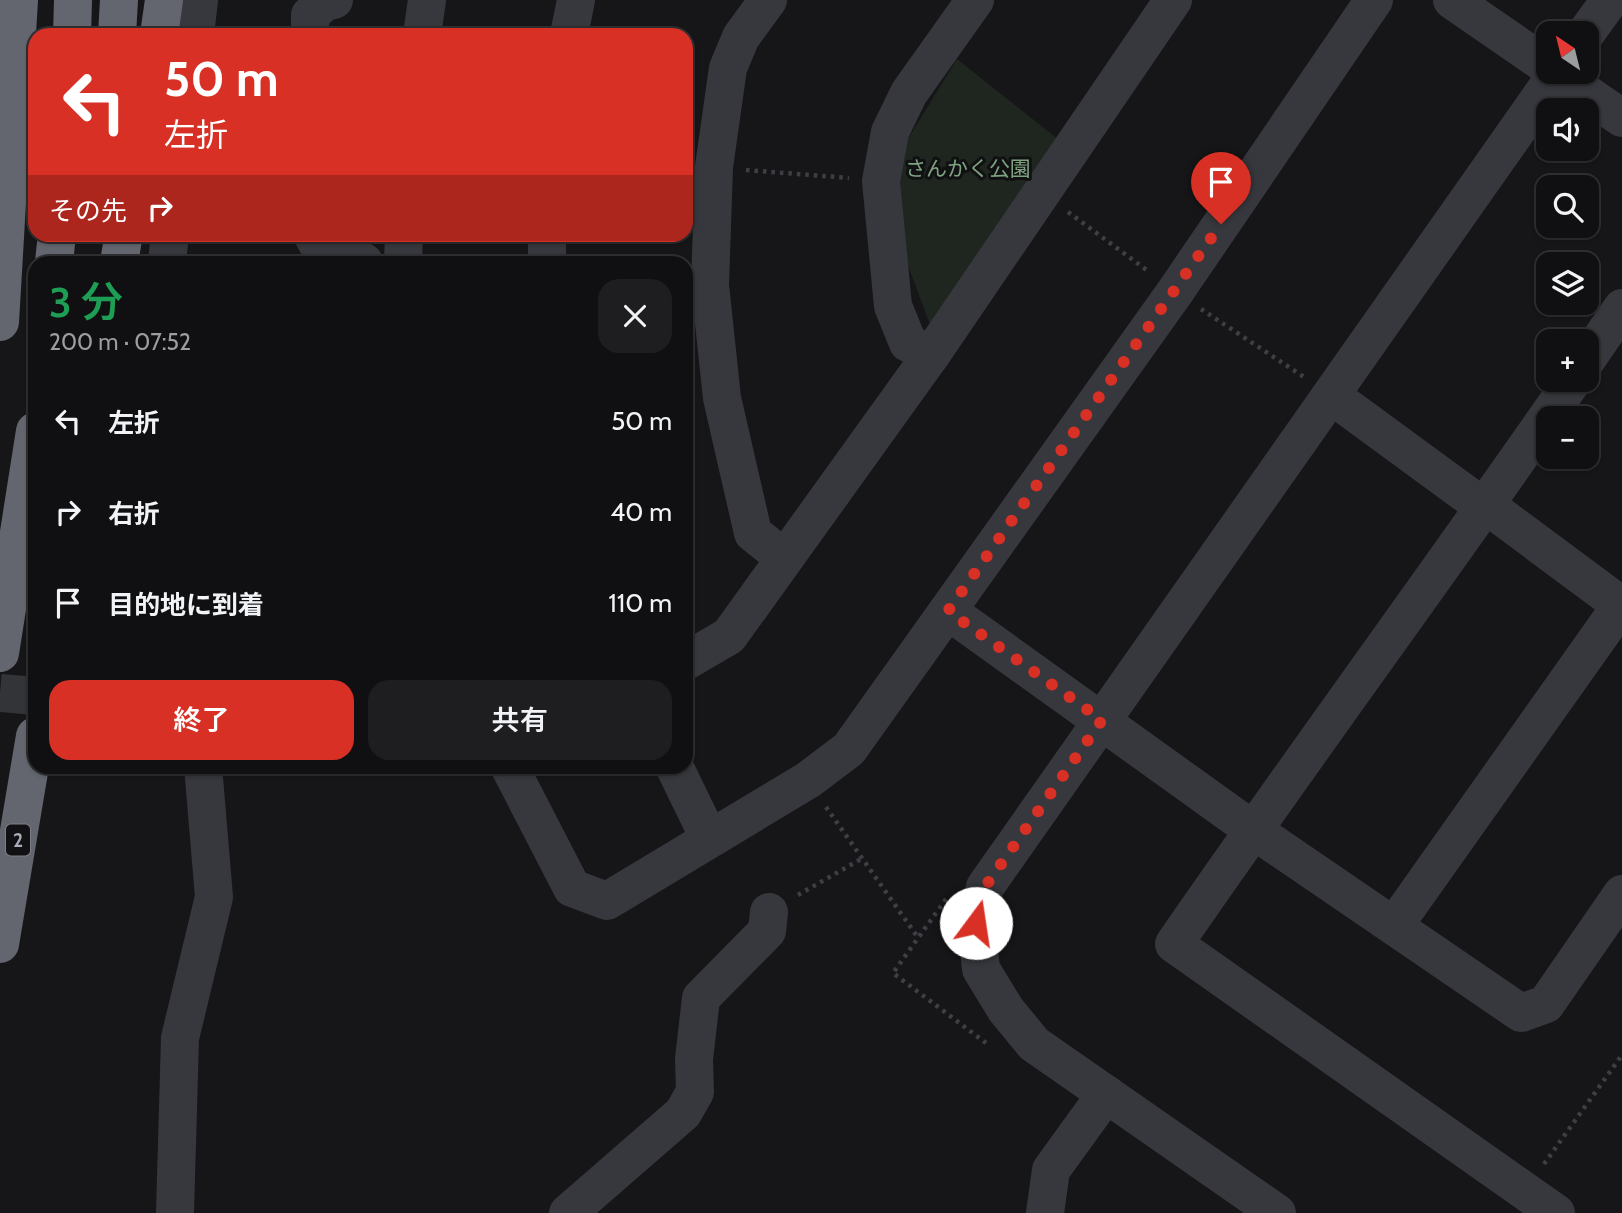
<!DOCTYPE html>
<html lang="ja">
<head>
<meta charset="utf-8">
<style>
	:root { --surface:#101012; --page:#1e1e20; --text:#f1f3f6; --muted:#9c9d9f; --line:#303032; --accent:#d93025 }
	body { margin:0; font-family:Cabin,"Noto Sans JP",sans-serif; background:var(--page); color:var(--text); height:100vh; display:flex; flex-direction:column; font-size:26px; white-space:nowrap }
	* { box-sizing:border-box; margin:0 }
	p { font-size:23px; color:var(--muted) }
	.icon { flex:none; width:38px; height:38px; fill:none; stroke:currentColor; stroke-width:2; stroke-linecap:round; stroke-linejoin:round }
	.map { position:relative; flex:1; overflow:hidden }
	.drawer { position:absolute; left:28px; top:256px; width:665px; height:518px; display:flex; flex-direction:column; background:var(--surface); border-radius:21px; box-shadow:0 2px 5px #0004,0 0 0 2px var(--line) }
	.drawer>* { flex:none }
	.banner { position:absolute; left:28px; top:28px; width:665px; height:214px; border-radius:21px; box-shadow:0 2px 5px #0004,0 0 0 2px var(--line); background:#d93025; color:#fff; overflow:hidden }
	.needle { width:46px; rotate:325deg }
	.tools { position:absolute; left:1536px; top:21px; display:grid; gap:14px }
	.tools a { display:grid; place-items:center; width:63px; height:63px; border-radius:14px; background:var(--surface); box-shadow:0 2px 5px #0004,0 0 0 2px var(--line); font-size:35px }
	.pin { position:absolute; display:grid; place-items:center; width:60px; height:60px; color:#fff; margin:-72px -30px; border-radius:50% 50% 50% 0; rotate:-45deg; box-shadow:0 0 7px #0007 }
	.pin .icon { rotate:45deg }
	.me { position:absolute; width:77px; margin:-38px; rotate:14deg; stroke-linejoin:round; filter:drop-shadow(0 0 5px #0008) }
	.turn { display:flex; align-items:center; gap:24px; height:147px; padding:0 21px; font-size:32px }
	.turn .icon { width:91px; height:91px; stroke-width:2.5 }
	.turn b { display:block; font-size:49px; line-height:60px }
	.then { display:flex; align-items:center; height:66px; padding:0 21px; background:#0003; gap:14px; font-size:26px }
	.round { display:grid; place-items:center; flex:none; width:74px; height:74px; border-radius:21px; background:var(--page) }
	.overview { display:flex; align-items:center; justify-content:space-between; height:119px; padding:0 21px }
	h1 { font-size:42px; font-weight:600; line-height:52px; color:#1e9e55 }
	.cta { display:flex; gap:14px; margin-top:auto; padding:14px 21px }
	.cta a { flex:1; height:80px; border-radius:21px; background:var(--accent); color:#fff; font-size:28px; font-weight:600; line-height:80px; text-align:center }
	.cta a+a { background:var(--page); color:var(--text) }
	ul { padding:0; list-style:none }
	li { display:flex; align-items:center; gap:21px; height:91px; padding:0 21px }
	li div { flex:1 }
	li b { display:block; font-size:26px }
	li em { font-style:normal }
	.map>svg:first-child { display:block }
	.green { fill:#1e261f }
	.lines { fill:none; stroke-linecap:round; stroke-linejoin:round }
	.minor-tunnel { stroke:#333438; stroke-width:38; stroke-dasharray:38 19; stroke-linecap:butt }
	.path { stroke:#3d3f44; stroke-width:4.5; stroke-dasharray:3.5 5; stroke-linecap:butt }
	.minor { stroke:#37383d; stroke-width:38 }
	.highway { stroke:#63666e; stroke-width:38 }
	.route { stroke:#d93025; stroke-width:12; stroke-dasharray:0 21.6 }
	.labels { text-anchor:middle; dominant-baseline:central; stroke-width:6; stroke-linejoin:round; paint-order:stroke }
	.shield { fill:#111113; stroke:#7b7e86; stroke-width:2 }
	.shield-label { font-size:19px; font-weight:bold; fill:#a8adb8 }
	.park-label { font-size:21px; fill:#7fa381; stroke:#111113 }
</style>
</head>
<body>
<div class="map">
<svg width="1622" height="1213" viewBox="0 0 1622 1213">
	<rect width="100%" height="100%" fill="#161618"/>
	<polygon class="green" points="957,59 1064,144 935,338 906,260 898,155"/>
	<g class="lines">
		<polyline class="minor-tunnel" points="0,693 35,696"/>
		<g class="path">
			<polyline points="746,170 849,178"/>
			<polyline points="1068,212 1148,271"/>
			<polyline points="1201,309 1304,377"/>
			<polyline points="826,807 919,939"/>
			<polyline points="798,895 861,859"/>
			<polyline points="946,899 893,973 986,1043"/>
			<polyline points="1544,1164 1622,1055"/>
		</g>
		<g class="minor">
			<polyline points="768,0 741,37 728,68 714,167 710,285 722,398 753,533 784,558"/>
			<polyline points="1452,0 1549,67"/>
			<polyline points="1586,33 1610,0"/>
			<polyline points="195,35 199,0"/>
			<polyline points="310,35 310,15 325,2 334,0"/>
			<polyline points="422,35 427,0"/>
			<polyline points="569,35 576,0"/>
			<polyline points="1555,72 1622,118"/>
			<polyline points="312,234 323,254 364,262"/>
			<polyline points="547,234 547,262"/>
			<polyline points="167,262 170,234"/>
			<polyline points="403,262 404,234"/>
			<polyline points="931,355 908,343 893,306 881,181 890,132 909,93 975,0"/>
			<polyline points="1587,359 1622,308"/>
			<polyline points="1332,396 1474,500 1486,505 1622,606"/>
			<polyline points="948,611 1253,830 1521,1013 1546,1004 1622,894"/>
			<polyline points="686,661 729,636 931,355 1173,0"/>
			<polyline points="509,766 572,888 607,901 808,780 849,749 1175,292 1374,0"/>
			<polyline points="674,766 709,838"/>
			<polyline points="1394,926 1622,604"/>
			<polyline points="175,1213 180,1038 214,897 203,766"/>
			<polyline points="568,1213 683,1113 695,1092 694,1059 701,998 767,931 769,912"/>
			<polyline points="1045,1213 1051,1170 1106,1094"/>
			<polyline points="1277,1213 1034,1044 1006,1010 981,969 976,923 985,887 1558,72"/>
			<path d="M1556 1213 1174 944C1305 754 1442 569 1573 380"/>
		</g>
		<g class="highway">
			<polyline points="72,35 73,0"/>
			<polyline points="117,35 119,0"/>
			<polyline points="159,35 164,0"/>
			<polyline points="54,262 57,234"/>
			<polyline points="119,262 124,234"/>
			<polyline points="0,322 19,0"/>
			<polyline points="0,653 35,431"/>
			<polyline points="0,944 35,736"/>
		</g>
	</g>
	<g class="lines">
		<polyline class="route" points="976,923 985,887 1102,720 948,611 1221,224"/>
	</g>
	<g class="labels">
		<rect class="shield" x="6" y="824.5" width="24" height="31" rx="5"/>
		<g class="shield-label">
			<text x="18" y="840">2</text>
		</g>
		<g class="park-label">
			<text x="968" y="168">さんかく公園</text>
		</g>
	</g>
</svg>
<div class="tools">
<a><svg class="needle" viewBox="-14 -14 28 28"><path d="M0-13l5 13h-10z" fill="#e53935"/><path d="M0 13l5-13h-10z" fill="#9c9d9f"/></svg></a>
<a><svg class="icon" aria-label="sound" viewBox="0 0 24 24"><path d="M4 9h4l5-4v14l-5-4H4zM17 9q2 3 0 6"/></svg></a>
<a><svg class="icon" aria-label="search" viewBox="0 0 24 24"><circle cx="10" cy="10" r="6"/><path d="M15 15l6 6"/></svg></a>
<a><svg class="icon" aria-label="layers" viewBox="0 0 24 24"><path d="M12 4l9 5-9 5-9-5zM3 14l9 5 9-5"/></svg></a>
<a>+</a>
<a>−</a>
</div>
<div class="pin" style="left:1221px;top:224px;background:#d93025"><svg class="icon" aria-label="arrive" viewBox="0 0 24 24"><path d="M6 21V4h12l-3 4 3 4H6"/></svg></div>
<svg class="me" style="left:976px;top:923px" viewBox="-20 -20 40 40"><circle r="19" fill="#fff"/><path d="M0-13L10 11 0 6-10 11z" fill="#d93025"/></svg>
<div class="banner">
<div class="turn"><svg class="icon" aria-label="left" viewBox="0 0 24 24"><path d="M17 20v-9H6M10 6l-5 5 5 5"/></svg><div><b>50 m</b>左折</div></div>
<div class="then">その先<svg class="icon" aria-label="right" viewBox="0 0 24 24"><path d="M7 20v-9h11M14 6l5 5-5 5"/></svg></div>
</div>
<section class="drawer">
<div class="overview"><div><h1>3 分</h1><p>200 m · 07:52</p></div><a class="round"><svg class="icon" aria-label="close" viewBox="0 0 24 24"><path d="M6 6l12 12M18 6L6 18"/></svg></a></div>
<ul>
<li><svg class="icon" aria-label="left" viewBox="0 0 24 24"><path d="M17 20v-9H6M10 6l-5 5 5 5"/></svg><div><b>左折</b></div><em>50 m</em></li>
<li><svg class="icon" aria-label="right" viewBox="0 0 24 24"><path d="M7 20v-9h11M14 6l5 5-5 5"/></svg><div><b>右折</b></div><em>40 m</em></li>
<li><svg class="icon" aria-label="arrive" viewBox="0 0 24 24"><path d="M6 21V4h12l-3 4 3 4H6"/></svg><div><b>目的地に到着</b></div><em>110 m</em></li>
</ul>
<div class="cta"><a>終了</a><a>共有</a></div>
</section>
</div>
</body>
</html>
